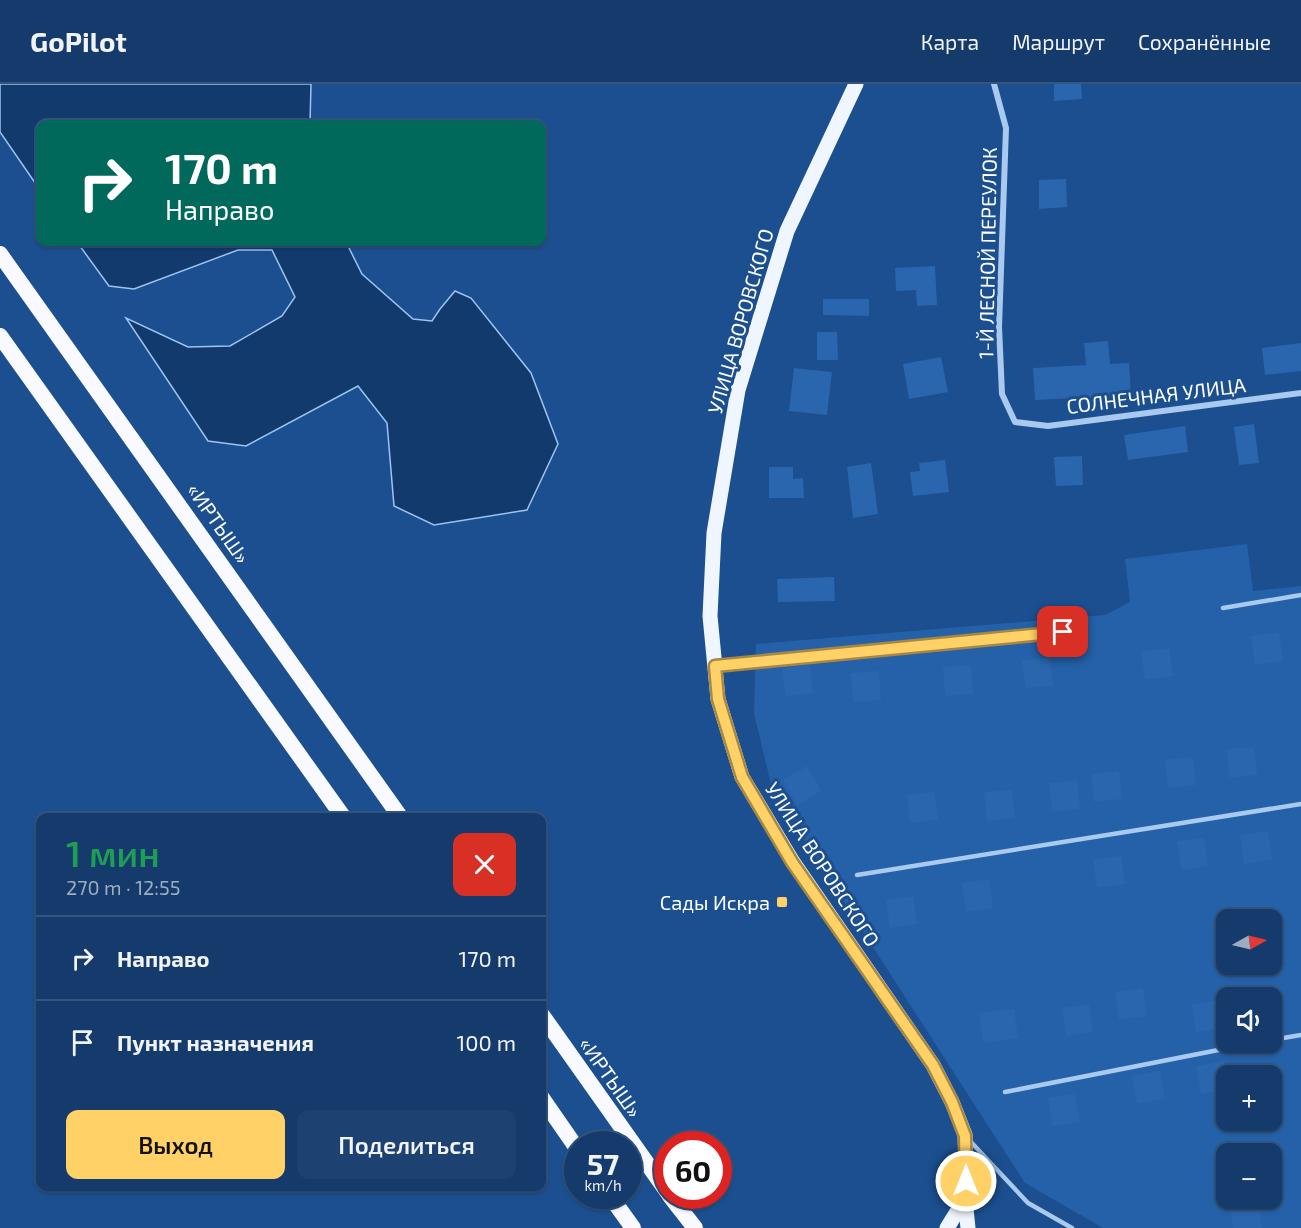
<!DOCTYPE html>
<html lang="ru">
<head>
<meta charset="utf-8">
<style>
	:root { --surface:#143b6b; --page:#1d4271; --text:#f1f3f6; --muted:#9dadc1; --line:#33557e; --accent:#ffd166 }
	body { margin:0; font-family:"Exo 2",sans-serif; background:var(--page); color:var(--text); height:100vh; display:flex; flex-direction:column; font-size:22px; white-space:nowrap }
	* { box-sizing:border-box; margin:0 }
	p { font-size:20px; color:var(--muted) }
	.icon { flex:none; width:33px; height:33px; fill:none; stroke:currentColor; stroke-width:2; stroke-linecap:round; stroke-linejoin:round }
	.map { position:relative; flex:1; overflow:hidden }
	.panel { position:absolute; left:36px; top:729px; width:510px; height:378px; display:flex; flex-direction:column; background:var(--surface); border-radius:12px; box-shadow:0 2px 4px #0004,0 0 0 2px var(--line) }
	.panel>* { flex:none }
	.guide { position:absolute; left:36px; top:36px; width:510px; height:126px; border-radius:12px; box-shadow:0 2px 4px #0004,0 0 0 2px var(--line); background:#00695c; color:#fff; overflow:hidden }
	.needle { width:39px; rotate:82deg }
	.fabs { position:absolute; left:1216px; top:825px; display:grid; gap:12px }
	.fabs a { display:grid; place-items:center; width:66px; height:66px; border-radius:12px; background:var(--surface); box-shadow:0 2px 4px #0004,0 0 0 2px var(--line); font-size:30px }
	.speed { position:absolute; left:564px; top:1047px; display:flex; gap:12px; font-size:30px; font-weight:700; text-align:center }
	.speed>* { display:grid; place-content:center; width:78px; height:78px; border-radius:50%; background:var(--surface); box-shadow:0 2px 4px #0004,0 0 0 2px var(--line); line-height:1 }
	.speed small { font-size:15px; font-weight:400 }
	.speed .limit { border:9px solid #d22; background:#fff; color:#111 }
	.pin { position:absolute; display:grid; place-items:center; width:51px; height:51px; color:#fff; margin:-26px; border-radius:12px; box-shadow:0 3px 9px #0006 }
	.me { position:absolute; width:66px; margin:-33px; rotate:0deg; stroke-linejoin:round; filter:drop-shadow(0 0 4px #0008) }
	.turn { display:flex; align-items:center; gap:21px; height:126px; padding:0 30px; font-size:27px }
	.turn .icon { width:78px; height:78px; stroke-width:2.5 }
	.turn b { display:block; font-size:42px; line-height:51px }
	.round { display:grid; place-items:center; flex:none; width:63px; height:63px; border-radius:12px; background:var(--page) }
	.summary { display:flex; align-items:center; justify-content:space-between; height:102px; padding:0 30px }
	h1 { font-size:36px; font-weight:600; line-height:45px; color:#1e9e55 }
	.action { display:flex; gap:12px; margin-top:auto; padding:12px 30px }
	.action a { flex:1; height:69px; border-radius:12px; background:var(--accent); color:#111; font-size:24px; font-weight:600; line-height:69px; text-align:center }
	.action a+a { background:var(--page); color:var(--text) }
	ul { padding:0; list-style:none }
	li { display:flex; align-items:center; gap:18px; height:84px; padding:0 30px; border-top:2px solid var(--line) }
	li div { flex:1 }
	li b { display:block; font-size:22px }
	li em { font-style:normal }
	header { display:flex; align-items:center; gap:36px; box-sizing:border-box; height:84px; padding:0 30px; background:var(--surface); border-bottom:2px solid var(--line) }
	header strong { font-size:28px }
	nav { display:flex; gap:33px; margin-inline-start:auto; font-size:21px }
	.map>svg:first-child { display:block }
	.green { fill:#2461a8; fill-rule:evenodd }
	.water { fill:#123a6d; stroke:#9cc4f0; stroke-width:1.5 }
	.building { fill:#2a66ad }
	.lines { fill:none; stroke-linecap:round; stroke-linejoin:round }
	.service { stroke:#a9c9ee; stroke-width:4.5 }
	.minor { stroke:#a9c9ee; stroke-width:6 }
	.primary { stroke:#f0f6ff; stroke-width:15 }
	.trunk { stroke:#f8faff; stroke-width:16 }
	.route-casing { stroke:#a68842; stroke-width:15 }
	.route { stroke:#ffd166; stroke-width:10 }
	.poi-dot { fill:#ffd166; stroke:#1b4f8f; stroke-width:2 }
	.labels { text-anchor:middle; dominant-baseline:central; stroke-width:6; stroke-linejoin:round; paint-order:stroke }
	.street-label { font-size:20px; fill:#fff; stroke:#1b4f8f }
	.poi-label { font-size:20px; fill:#fff; stroke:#1b4f8f; text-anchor:end }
</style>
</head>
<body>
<header>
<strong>GoPilot</strong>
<nav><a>Карта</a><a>Маршрут</a><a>Сохранённые</a></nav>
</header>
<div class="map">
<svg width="1301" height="1144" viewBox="0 0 1301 1144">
	<rect width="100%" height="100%" fill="#1b4f8f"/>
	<path class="green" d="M1247 460 1253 507 1301 502V1144H1103L1025 1099 773 708 754 630 756 560 1105 531 1130 518 1125 475ZM1227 836H1272V880H1227ZM1227 914H1272V958H1227ZM1227 992H1272V1036H1227ZM1227 1070H1272V1114H1227Z"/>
	<g class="water">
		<polygon points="0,0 311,0 310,40 40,40 40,106 0,48"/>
		<polygon points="77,158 346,158 362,190 413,235 432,237 440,225 455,207 471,214 531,289 558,360 527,426 434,441 394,422 387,339 358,302 246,362 208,357 126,234 188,263 230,262 282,232 295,213 272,166 238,166 134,205 109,202"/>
	</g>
	<g class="building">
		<polygon points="1054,0 1081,0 1082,15 1054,17"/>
		<polygon points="1066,95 1067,123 1039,125 1039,96"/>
		<polygon points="935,182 937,221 917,222 916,206 896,207 895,184"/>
		<polygon points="823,215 869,215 869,232 823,231"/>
		<polygon points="817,248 837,248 838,276 817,276"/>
		<polygon points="1108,257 1110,280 1129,279 1131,311 1035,316 1033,284 1086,281 1084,259"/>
		<polygon points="1301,259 1301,287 1265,291 1262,264"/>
		<polygon points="941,273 948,308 909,315 903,280"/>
		<polygon points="794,284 832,288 827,331 789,327"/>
		<polygon points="1254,340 1259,379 1239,381 1234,343"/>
		<polygon points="1185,342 1188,368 1128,376 1124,351"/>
		<polygon points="1082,372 1083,401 1056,402 1054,373"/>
		<polygon points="945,376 949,408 913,412 910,388 920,387 919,379"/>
		<polygon points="871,379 878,430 853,434 847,383"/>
		<polygon points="769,383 793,383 793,395 803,394 804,414 769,414"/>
		<polygon points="834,493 835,517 778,518 777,495"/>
		<polygon points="1279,548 1283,577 1255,581 1251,552"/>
		<polygon points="1169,564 1173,592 1145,596 1141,568"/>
		<polygon points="1050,573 1053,602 1025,604 1022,576"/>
		<polygon points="810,581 813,609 785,612 782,584"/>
		<polygon points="971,581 973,610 945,612 943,583"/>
		<polygon points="879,587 881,616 853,618 851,589"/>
		<polygon points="1254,663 1257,691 1229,694 1227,665"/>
		<polygon points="1193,673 1196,701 1168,704 1165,676"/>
		<polygon points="807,682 821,707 797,721 783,696"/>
		<polygon points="1119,687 1122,715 1094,718 1091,690"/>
		<polygon points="1077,696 1080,725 1052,728 1049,699"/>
		<polygon points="1012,706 1015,734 987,737 984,708"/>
		<polygon points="935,708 938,736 910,739 907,711"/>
		<polygon points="1268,747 1272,776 1244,780 1240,751"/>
		<polygon points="1204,754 1208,782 1181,786 1177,757"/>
		<polygon points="1121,772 1125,800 1097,804 1093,775"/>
		<polygon points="989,795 993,824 966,828 962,799"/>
		<polygon points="913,812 917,840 890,844 886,816"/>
		<polygon points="1143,904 1147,932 1119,936 1115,908"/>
		<polygon points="1220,916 1224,944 1196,948 1192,920"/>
		<polygon points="1089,920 1093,948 1066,952 1062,924"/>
		<polygon points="1014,925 1018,954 983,959 979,929"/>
		<polygon points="1224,977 1227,1006 1201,1010 1196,982"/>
		<polygon points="1160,987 1165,1015 1137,1020 1132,992"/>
		<polygon points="1075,1010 1080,1038 1052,1042 1048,1014"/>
		<polygon points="1258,1120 1262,1144 1233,1144 1230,1125"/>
	</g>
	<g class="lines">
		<g class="service">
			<polyline points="1223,524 1301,511"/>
			<polyline points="718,581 1063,548"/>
			<polyline points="857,791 1301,720"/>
			<polyline points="1272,956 1301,951"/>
			<polyline points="1005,1008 1259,958"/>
			<polyline points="970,1057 1028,1119 1072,1144"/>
		</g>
		<polyline class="minor" points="994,0 1006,44 999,243 1002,310 1015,338 1048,342 1301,309"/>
		<g class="primary">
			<polyline points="856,0 787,147 738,306 714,449 710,532 718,615 742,693 793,778 933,981 952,1018 965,1051 966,1079 965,1115 968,1144"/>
			<polyline points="947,1144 965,1115"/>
		</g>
		<g class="trunk">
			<polyline points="0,170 401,734"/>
			<polyline points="0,252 344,734"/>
			<polyline points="542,931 668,1109"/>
			<polyline points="542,1014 578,1066"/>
			<polyline points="610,1112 633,1144"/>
			<polyline points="670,1112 695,1144"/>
		</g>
	</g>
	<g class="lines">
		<g class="route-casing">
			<polyline id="route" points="966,1097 965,1052 952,1018 933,981 792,778 742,693 718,615 715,582 1063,548"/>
		</g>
		<use href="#route" class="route"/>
	</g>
	<rect class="poi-dot" x="776" y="812" width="12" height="12" rx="3"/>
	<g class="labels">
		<g class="street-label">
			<text transform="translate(987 169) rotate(-89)">1-Й ЛЕСНОЙ ПЕРЕУЛОК</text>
			<text transform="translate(740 237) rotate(-74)">УЛИЦА ВОРОВСКОГО</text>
			<text transform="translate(1156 311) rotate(-7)">СОЛНЕЧНАЯ УЛИЦА</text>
			<text transform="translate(219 439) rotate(55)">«ИРТЫШ»</text>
			<text transform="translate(823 780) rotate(57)">УЛИЦА ВОРОВСКОГО</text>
			<text transform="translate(611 993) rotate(55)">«ИРТЫШ»</text>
		</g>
		<g class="poi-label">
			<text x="770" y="818">Сады Искра</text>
		</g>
	</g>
</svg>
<div class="fabs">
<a><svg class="needle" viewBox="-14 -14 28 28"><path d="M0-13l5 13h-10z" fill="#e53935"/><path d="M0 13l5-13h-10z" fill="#9dadc1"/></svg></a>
<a><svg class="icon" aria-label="sound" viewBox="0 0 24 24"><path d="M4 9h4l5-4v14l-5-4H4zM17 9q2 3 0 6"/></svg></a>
<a>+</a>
<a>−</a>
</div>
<div class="speed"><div>57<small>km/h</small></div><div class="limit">60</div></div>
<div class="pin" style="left:1063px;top:548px;background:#d93025"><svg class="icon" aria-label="arrive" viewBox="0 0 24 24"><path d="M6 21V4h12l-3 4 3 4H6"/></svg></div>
<svg class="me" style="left:966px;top:1097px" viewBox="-20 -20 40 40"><circle r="17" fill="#ffd166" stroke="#fff" stroke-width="3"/><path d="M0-11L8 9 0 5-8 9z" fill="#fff"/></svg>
<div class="guide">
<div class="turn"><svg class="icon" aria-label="right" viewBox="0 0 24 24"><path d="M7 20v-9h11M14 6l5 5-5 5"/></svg><div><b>170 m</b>Направо</div></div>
</div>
<section class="panel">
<div class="summary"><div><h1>1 мин</h1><p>270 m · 12:55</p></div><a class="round" style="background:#d93025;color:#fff"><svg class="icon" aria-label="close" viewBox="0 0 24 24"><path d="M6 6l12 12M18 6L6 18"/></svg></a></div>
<ul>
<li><svg class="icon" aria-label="right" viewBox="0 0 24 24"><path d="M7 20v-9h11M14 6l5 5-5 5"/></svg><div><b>Направо</b></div><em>170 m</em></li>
<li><svg class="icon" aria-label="arrive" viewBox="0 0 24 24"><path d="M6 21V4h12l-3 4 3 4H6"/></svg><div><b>Пункт назначения</b></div><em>100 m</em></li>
</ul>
<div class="action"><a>Выход</a><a>Поделиться</a></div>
</section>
</div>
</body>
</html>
